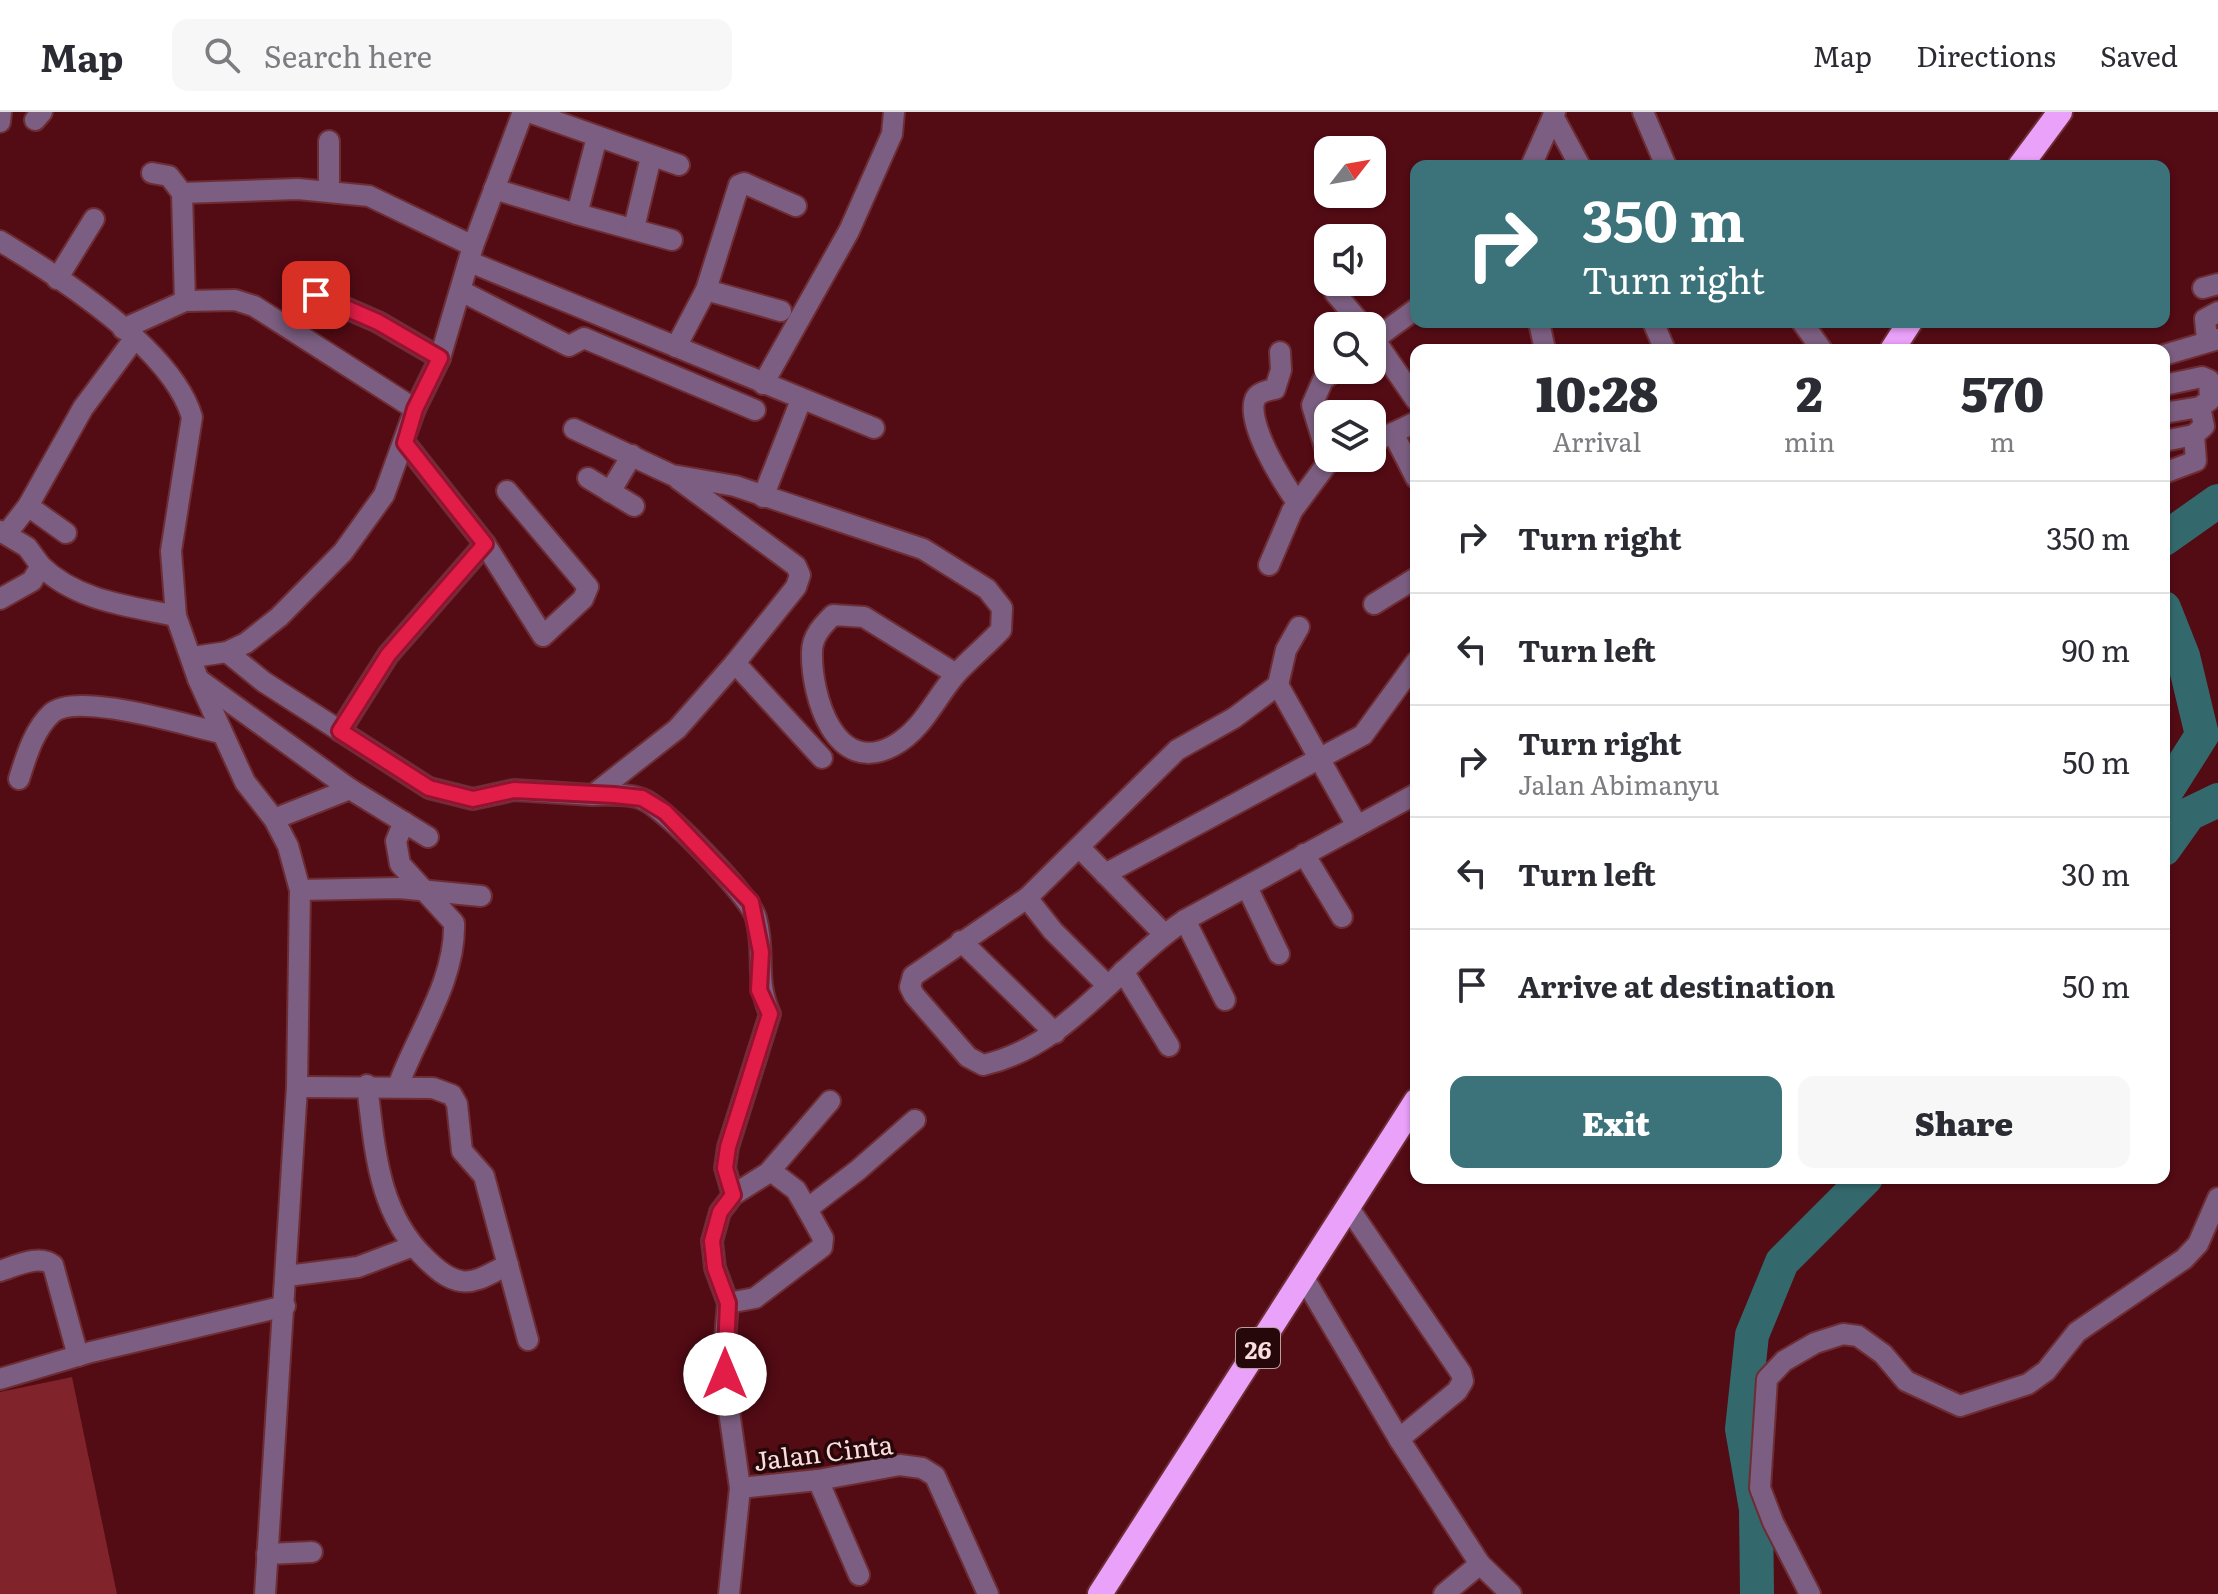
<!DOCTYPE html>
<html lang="en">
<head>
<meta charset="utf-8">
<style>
	:root { --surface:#fff; --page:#f7f7f7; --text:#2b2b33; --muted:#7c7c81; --line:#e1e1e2; --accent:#3c737b }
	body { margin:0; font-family:Literata,serif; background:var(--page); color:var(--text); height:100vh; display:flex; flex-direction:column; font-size:30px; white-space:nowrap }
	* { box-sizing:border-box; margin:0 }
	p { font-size:26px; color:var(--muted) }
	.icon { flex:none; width:44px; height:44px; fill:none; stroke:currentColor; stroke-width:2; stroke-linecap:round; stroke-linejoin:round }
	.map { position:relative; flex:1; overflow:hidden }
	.side { position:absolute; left:1410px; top:232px; width:760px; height:840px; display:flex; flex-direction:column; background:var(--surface); border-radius:16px; box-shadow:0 2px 6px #0004 }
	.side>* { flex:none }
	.banner { position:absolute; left:1410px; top:48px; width:760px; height:168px; border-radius:16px; box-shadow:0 2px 6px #0004; background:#3c737b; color:#fff; overflow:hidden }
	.needle { width:52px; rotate:59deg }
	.buttons { position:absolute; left:1314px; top:24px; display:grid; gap:16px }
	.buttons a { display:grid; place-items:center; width:72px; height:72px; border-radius:16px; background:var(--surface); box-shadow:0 2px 6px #0004; font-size:40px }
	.pin { position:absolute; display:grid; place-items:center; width:68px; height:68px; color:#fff; margin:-34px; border-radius:16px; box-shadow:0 4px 12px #0006 }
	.me { position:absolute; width:88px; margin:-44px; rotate:0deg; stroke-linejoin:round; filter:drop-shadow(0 0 6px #0008) }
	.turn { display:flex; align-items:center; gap:28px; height:168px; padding:0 40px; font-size:36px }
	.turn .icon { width:104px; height:104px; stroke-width:2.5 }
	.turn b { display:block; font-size:56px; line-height:68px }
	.eta { display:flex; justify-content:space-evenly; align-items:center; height:136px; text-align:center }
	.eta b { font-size:48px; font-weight:800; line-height:56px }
	.cta { display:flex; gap:16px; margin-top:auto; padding:16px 40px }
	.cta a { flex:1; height:92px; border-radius:16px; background:var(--accent); color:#fff; font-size:32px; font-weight:800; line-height:92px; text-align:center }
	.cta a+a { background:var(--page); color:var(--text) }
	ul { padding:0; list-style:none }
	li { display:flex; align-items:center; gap:24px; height:112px; padding:0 40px; border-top:2px solid var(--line) }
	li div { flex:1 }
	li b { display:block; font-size:30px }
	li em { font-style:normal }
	header { display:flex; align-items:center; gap:48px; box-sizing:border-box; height:112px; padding:0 40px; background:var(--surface); border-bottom:2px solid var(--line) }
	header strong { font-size:38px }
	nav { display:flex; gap:44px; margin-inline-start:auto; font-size:28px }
	.search { width:560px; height:72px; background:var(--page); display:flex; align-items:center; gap:20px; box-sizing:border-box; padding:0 28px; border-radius:16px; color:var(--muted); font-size:30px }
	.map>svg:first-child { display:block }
	.green { fill:#80232b }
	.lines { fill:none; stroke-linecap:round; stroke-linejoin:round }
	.river { stroke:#33696c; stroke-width:34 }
	.minor-casing { stroke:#6e2d34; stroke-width:24 }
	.highway-casing { stroke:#6e2d34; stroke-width:28 }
	.minor { stroke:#7b5e81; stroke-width:20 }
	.highway { stroke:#eaa1fa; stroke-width:24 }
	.route-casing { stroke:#92132f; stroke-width:20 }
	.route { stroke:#e11d48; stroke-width:14 }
	.labels { text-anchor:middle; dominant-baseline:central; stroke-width:7; stroke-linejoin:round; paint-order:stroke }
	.shield { fill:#26080a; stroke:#ba9e9e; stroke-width:2 }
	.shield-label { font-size:24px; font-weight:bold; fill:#f9dedd }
	.street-label { font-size:26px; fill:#f9dedd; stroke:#26080a }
</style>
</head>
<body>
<header>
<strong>Map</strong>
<div class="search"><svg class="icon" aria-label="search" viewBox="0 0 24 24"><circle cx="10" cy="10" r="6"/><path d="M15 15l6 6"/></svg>Search here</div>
<nav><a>Map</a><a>Directions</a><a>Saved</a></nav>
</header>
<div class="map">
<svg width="2218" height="1482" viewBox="0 0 2218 1482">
	<rect width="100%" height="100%" fill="#530b14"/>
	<polygon class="green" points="72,1265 117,1482 0,1482 0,1280"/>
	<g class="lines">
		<g class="river">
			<polyline points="2164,427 2218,389"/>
			<polyline points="2164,496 2183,544 2202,623 2164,683"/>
			<polyline points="2164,737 2189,702 2218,688"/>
			<polyline points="1757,1482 1756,1397 1742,1317 1752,1223 1782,1150 1866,1066"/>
		</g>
		<g class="minor-casing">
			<g id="minor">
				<polyline points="529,0 679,53"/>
				<polyline points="1643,0 1666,54"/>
				<polyline points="1553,4 1580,54"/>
				<polyline points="35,8 42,0"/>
				<polyline points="0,10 1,0"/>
				<polyline points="597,25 577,102 672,128"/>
				<polyline points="1531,54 1555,0"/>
				<polyline points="494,77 577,102"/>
				<polyline points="329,78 329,29"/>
				<polyline points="182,81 298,77 369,84 473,134"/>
				<polyline points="634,116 651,45"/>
				<path d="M0 129C60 165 172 237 192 305L171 439 176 504 198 567 245 670 274 707 288 734 300 778 297 975 265 1482"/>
				<polyline points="470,150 874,316"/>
				<polyline points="57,167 94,107"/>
				<polyline points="2203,176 2218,172"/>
				<polyline points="706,178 781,199"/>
				<polyline points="461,179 569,234 584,226 755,298"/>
				<polyline points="1335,181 1363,214"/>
				<polyline points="316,183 378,210 440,246"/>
				<polyline points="185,189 235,188 254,194 415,297"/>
				<polyline points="1539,210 1545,238"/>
				<polyline points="1653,210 1665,238"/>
				<polyline points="1802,210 1822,238"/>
				<polyline points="123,217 185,189 182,81 169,64 152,61"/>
				<polyline points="1372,224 1416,288"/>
				<polyline points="2207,228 2205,207 2218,200"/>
				<polyline points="1372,229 1416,197"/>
				<polyline points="676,235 706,178 739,73 744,71 796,94"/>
				<path d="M1280 240 1281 258 1275 277C1269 278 1261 280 1257 284 1241 304 1284 373 1297 390"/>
				<polyline points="2164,243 2218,227"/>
				<polyline points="763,272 849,119 892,22 894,0"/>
				<polyline points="2164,273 2202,265 2209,268 2210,288 2200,295 2164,301"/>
				<polyline points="1416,310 1393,321 1416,366"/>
				<path d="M574 317 672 363 735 374 923 437 987 477 1002 496 1001 518C987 533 971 546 957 561 935 586 923 618 893 634 835 665 811 584 812 540 812 524 823 513 833 503L864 505 956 562"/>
				<polyline points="2164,329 2194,323"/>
				<polyline points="1372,330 1393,321"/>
				<polyline points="405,331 485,432 543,524 583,487 588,475 507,379"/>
				<polyline points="1329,349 1312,293 1323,268 1336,258"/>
				<polyline points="2164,361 2196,349 2194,323 2204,314 2200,295"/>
				<polyline points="588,366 634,394"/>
				<polyline points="678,367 796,454 800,463 796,475 735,551 822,646"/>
				<polyline points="610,380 632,343"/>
				<polyline points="763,385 801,288"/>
				<polyline points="28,394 66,421"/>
				<polyline points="0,419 27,435 41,454 32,469 0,487"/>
				<polyline points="7,421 28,394 83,296 135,226"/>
				<polyline points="1269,453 1292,399 1329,349 1336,346"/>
				<path d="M41 454C77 489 129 494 176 504"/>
				<polyline points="1374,492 1416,466"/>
				<path d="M1299 515 1286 538 1278 573 1234 606 1177 638 1027 786 913 864 910 875 914 883 968 945 983 953C1068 934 1115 855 1185 808L1416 682"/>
				<polyline points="227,540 264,570 429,676 473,687 514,678 593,683 677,617 735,551"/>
				<polyline points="193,545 227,540 246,531 279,505 343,440 384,383 415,297 440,246 473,134 523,0"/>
				<polyline points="198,567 350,677 428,725"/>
				<polyline points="1278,573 1356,712"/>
				<polyline points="340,619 388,543 485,432"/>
				<path d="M19 667C26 645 34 617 52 601 77 579 188 614 221 621"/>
				<path d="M593 683C608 683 628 681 642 687 663 694 750 784 756 806 766 843 754 865 770 902L728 1035 725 1056 733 1083"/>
				<polyline points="274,707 350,677"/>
				<polyline points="1080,736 1164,822"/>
				<polyline points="1304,742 1342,805"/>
				<polyline points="1105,762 1363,623 1416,550"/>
				<polyline points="1247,775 1279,842"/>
				<polyline points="300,778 399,776 481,784"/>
				<polyline points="1027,786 1053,819 1107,873"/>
				<polyline points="1185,808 1225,888"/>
				<polyline points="961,829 1055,921"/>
				<polyline points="1123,859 1169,934"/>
				<path d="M367 973C375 1036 377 1099 425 1146 435 1156 447 1167 461 1169 477 1172 494 1159 508 1153"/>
				<path d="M398 974C417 922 456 868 454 811L400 752 396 729 404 710"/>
				<polyline points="297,975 433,976 452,983 457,992 462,1039 484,1064 528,1228"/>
				<polyline points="771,1059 796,1078 807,1097"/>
				<polyline points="1348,1095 1461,1261 1463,1269 1457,1279 1399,1327"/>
				<path d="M0 1159C16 1154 39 1142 53 1153L78 1244"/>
				<polyline points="287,1164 358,1155 413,1134"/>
				<polyline points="1304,1166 1399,1327 1480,1452"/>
				<polyline points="728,1191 755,1186 822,1135 823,1126 807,1097 858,1058 915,1008"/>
				<polyline points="0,1267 91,1240 285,1194"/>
				<polyline points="818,1368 859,1463"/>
				<polyline points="740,1376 727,1285 724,1239 728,1191 715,1156 712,1129 720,1100 733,1083 768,1061 830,989"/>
				<polyline points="267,1442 312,1440"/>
				<polyline points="729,1482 740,1376 818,1368 900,1353 922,1356 935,1364 988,1482"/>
				<polyline points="1444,1482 1480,1452 1511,1482"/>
				<polyline points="1810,1482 1773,1410 1760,1376 1767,1267 1784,1249 1815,1231 1843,1222 1858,1224 1883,1242 1906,1269 1960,1294 2028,1272 2046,1259 2077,1220 2184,1147 2198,1132 2218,1086"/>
			</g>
		</g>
		<g class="highway-casing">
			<g id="highway">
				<polyline points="2020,54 2060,0"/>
				<polyline points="1892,238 1910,210"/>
				<polyline points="1100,1482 1416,989"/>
			</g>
		</g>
		<use href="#minor" class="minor"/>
		<use href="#highway" class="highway"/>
	</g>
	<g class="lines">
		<g class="route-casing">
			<polyline id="route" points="316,183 378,210 440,246 415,297 405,331 485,432 388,543 340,619 429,676 473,687 514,678 614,683 642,686 665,700 751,790 761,840 759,878 770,902 728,1035 725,1056 733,1083 720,1100 712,1129 715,1156 728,1191 725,1262"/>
		</g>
		<use href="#route" class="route"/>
	</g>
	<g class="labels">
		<rect class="shield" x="1236" y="1216" width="44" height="40" rx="6"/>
		<g class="shield-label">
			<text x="1258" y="1236">26</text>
		</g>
		<g class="street-label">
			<text transform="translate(823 1339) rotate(-7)">Jalan Cinta</text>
		</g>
	</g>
</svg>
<div class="buttons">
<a><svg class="needle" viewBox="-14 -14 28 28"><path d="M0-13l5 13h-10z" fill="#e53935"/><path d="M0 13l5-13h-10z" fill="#7c7c81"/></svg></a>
<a><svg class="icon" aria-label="sound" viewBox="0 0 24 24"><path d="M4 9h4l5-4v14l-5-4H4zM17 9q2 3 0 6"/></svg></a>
<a><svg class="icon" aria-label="search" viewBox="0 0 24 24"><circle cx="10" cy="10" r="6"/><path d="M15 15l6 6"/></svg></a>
<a><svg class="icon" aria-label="layers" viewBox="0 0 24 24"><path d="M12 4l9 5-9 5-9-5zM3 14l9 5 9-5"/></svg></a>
</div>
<div class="pin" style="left:316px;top:183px;background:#d93025"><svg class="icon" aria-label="arrive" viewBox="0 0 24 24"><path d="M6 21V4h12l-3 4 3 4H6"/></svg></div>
<svg class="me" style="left:725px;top:1262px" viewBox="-20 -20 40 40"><circle r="19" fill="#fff"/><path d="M0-13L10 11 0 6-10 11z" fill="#e11d48"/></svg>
<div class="banner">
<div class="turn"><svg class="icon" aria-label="right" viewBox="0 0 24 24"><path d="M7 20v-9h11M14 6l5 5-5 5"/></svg><div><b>350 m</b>Turn right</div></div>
</div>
<section class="side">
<div class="eta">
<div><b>10:28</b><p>Arrival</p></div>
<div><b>2</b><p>min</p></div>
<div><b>570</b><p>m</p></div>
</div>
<ul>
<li><svg class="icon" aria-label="right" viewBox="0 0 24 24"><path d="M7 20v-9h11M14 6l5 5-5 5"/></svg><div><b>Turn right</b></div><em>350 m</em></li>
<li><svg class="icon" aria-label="left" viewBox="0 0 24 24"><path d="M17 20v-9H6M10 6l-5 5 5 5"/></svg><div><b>Turn left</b></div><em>90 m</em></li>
<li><svg class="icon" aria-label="right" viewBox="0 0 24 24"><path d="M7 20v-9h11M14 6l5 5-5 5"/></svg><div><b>Turn right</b><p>Jalan Abimanyu</p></div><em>50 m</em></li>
<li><svg class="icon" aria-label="left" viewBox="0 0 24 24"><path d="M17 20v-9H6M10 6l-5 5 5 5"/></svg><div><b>Turn left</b></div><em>30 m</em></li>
<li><svg class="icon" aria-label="arrive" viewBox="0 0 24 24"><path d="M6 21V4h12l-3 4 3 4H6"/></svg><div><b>Arrive at destination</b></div><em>50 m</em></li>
</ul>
<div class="cta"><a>Exit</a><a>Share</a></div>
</section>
</div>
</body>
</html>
